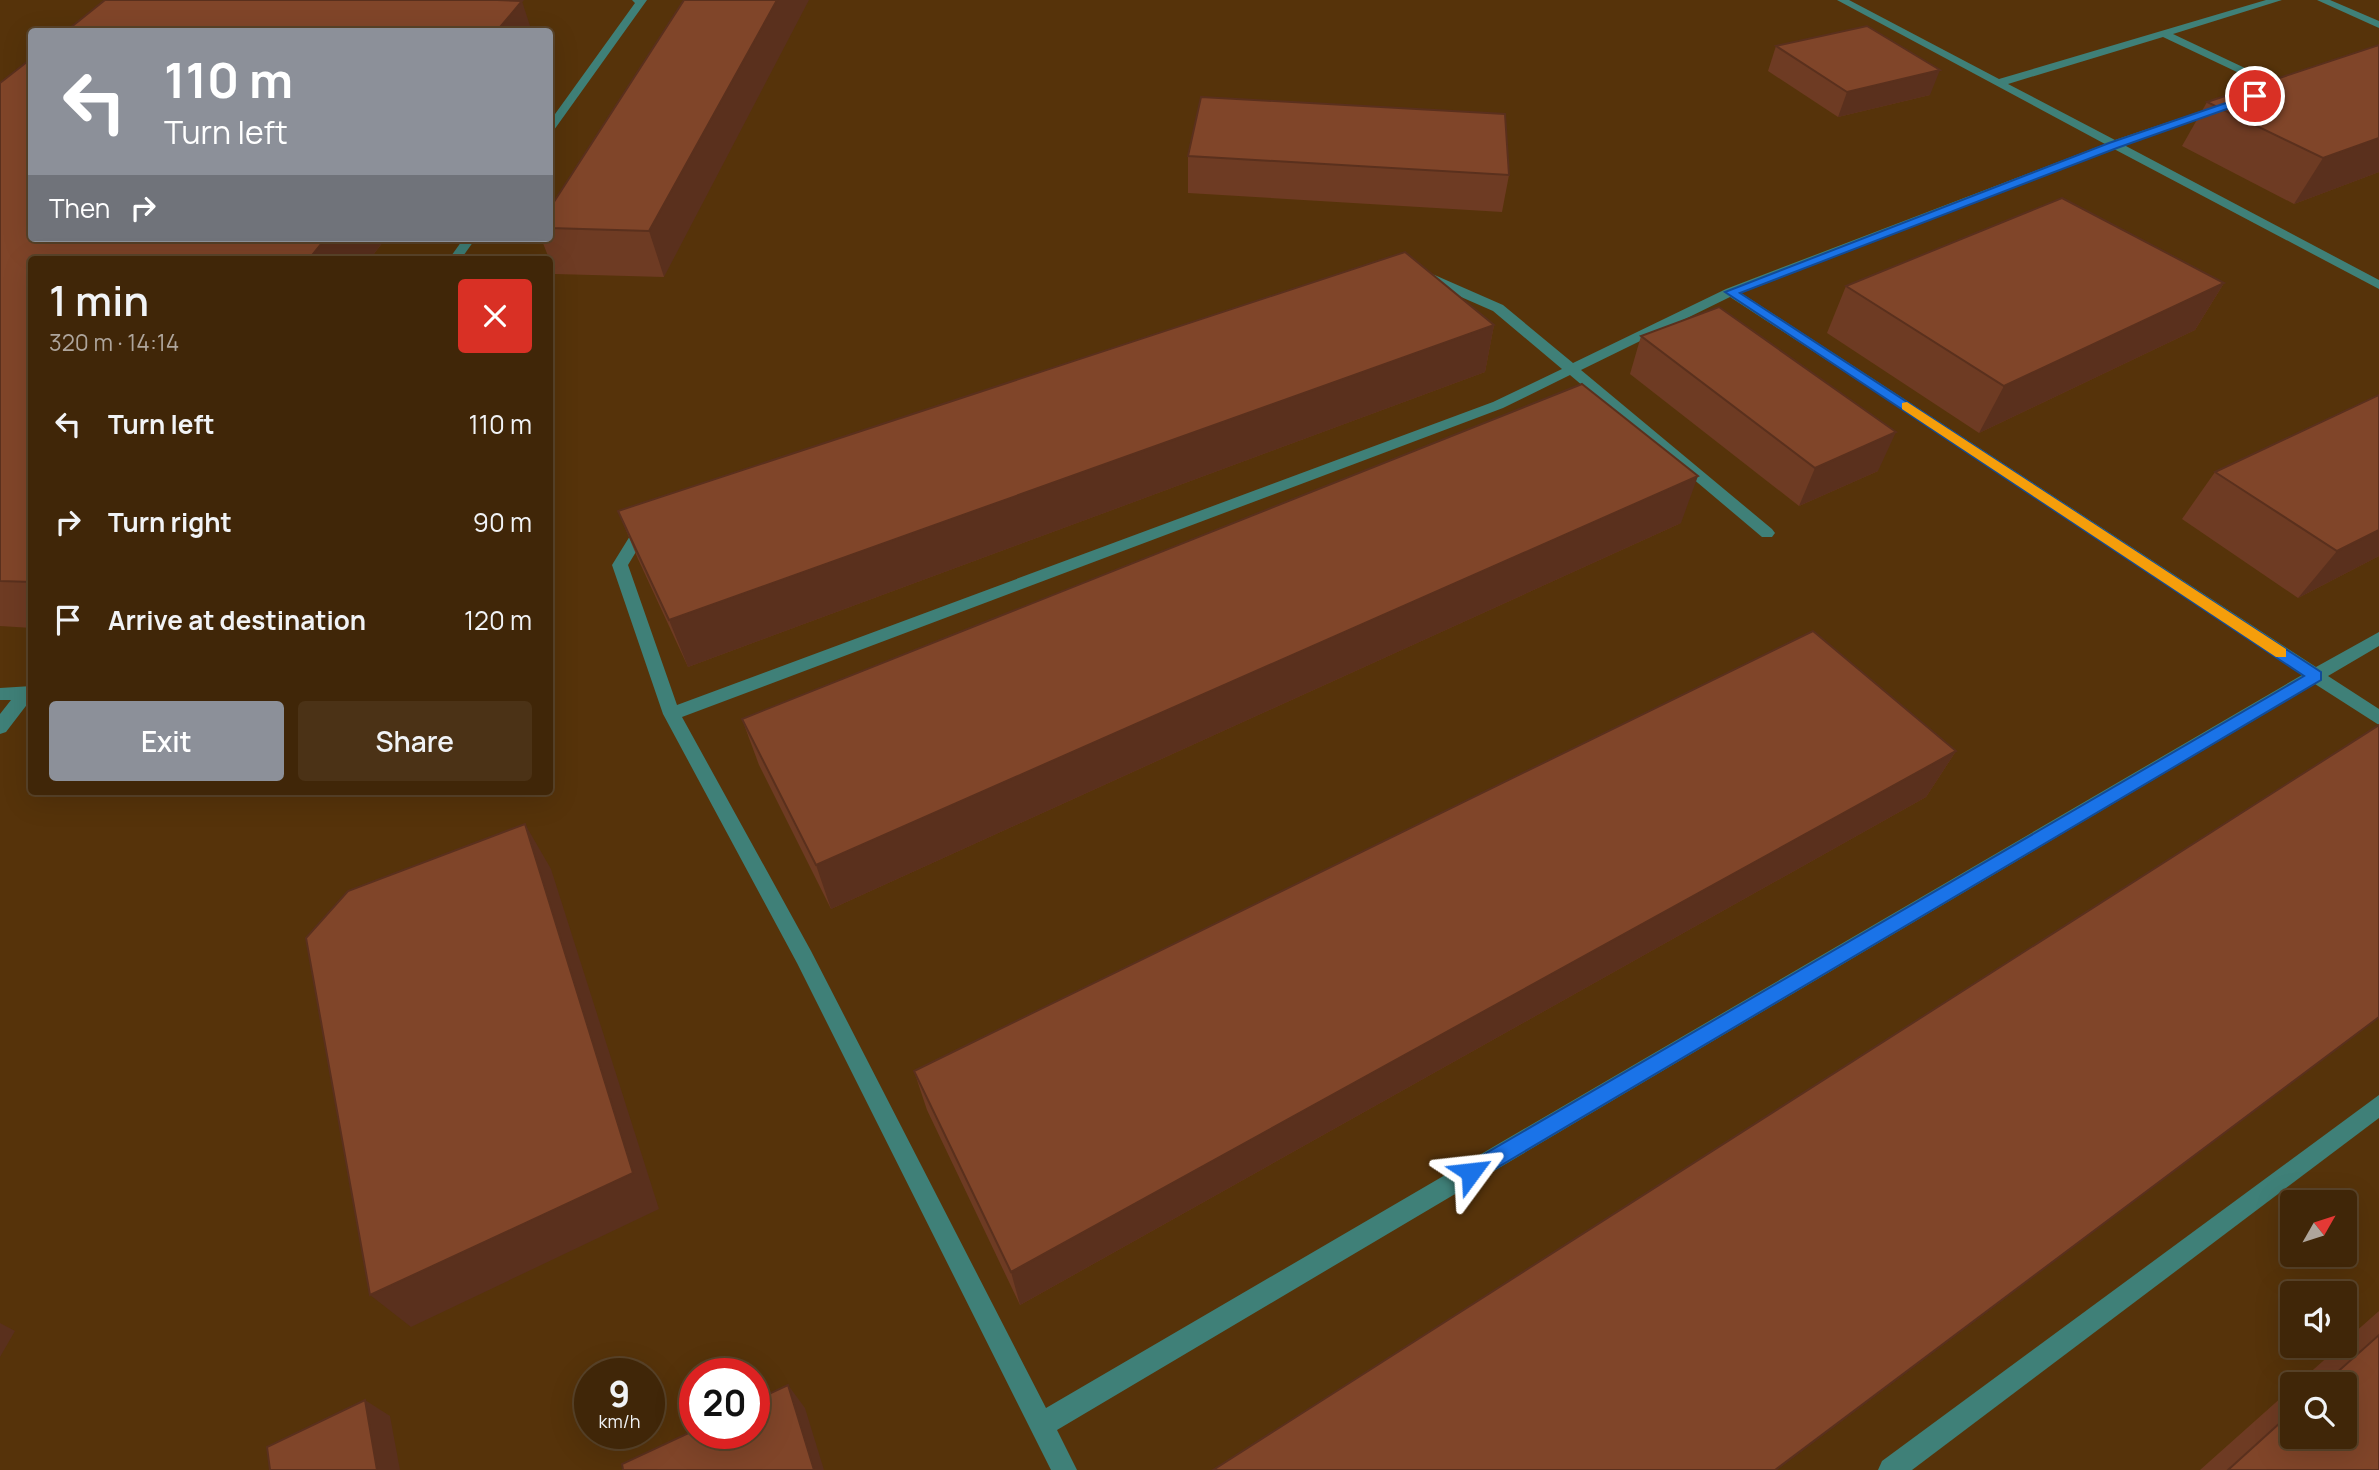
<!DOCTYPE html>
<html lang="en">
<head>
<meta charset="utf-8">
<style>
	:root { --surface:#402608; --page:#4b3216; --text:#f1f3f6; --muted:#aea59c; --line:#594329; --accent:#8c9099 }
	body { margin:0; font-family:Manrope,sans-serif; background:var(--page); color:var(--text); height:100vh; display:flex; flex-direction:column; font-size:26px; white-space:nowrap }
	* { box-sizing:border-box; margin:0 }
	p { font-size:23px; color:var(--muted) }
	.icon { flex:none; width:38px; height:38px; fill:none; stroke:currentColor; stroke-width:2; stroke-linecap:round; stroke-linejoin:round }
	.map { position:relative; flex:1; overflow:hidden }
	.drawer { position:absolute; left:28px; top:256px; width:525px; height:539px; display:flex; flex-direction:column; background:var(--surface); border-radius:7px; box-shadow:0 7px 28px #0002,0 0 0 2px var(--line) }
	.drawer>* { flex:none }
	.hud { position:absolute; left:28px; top:28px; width:525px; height:214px; border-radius:7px; box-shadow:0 7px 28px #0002,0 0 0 2px var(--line); background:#8c9099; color:#fff; overflow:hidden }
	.needle { width:46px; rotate:51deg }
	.buttons { position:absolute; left:2280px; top:1190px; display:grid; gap:14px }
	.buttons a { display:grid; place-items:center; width:77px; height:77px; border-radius:7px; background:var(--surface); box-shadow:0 7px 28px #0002,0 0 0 2px var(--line); font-size:35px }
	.speed { position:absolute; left:574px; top:1358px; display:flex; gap:14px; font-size:35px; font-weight:700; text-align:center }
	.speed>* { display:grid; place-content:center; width:91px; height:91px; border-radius:50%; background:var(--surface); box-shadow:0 7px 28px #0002,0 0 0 2px var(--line); line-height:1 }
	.speed small { font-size:18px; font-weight:400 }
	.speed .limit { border:10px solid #d22; background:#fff; color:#111 }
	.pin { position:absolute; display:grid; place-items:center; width:60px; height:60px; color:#fff; margin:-30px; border:4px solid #fff; border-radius:50%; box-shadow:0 2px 7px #0007 }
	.me { position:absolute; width:77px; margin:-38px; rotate:60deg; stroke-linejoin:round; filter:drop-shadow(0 0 5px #0008) }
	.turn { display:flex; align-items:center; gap:24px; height:147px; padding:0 21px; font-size:32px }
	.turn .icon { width:91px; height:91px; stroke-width:2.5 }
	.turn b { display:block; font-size:49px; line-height:60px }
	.then { display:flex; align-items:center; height:66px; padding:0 21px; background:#0003; gap:14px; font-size:26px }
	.round { display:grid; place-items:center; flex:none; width:74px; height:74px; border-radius:7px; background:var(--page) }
	.overview { display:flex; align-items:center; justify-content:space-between; height:119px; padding:0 21px }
	h1 { font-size:42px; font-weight:600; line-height:52px }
	.cta { display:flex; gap:14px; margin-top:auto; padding:14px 21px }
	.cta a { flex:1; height:80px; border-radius:7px; background:var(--accent); color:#fff; font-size:28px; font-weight:600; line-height:80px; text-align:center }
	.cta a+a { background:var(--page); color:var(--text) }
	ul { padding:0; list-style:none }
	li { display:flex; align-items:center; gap:21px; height:98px; padding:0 21px }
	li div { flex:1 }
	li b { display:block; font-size:26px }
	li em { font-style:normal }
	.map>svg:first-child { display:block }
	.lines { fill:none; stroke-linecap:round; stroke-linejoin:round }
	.lane { fill:#3f8078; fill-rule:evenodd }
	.wall { fill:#6e3b23 }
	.shaded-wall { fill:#5a301d }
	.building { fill:#804529; stroke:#5a301d; stroke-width:2 }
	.route { fill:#1a73e8; stroke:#114b97; stroke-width:2 }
	.slow { fill:#f59e0b }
</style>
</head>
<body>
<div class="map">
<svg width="2379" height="1470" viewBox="0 0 2379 1470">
	<rect width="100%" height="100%" fill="#56330a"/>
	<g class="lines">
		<g class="lane">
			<polygon points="632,0 647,0 554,130 550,131 550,121 635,3"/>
			<path d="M1837 0H1849L1999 79 2266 0H2282L2173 34 2283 86V90H2275L2163 37 2008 84 2115 140 2216 106H2224V110L2124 145 2379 280V289L2114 149 1741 293 2316 667 2379 632V646L2328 676 2379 709V725L2315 684 1057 1430 1077 1470H1051L797 963 663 714 612 565 638 523H648L651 527 628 565 677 705 1493 402 1562 369 1493 311 1420 279V273H1430L1503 305 1573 363 1726 289 2105 144ZM1730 297 2059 512 2302 675 1046 1408 811 951 682 717 1503 408 1570 375 1762 537H1772L1775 533 1772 529 1581 370Z"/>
			<polygon points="2317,0 2330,0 2379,21 2379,28"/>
			<polygon points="464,238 476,238 461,259 449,259"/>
			<polygon points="32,686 32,698 6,732 0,734 0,714 11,700 0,700 0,688"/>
			<polygon points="2379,1095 2379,1118 1912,1470 1878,1470 1882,1461"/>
		</g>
	</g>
	<g class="wall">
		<polygon points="685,0 664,277 555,274 541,238 550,238 550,208"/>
		<polygon points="1776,46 1930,95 1838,117 1768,71"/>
		<polygon points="0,83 32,238 386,238 370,259 32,259 32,628 0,626"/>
		<polygon points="2207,102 2379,172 2294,204 2182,146"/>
		<polygon points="1188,156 1509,175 1502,212 1188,193"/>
		<polygon points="2224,283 2195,330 1979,433 1827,333 1846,286"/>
		<polygon points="1494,325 1485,372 688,667 638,559 618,511"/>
		<polygon points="1641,336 1878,471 1799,506 1630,374"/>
		<polygon points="2379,395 2379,556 2298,598 2182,519 2215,472"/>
		<polygon points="1681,523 831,909 759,765 742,719"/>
		<polygon points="1956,751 1926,797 1020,1305 927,1110 914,1071"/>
		<polygon points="2379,1311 2379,1470 2200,1470 2292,1388 2292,1437 2345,1384 2297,1384 2340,1346 2345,1346 2345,1341"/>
	</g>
	<g class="shaded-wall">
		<polygon points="777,0 809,0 664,277 649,231"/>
		<polygon points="522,1 532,32 496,32"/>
		<polygon points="1940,70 1930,95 1838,117 1847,92"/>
		<polygon points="2379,138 2379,172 2294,204 2323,158"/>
		<polygon points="326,238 386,238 370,259 309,259"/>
		<polygon points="2224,283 2195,330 1979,433 2004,386"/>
		<polygon points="1494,325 1485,372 688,667 669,620"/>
		<polygon points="1896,432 1878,471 1799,506 1815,468"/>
		<polygon points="1698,476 1681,523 831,909 816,865"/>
		<polygon points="2379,530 2379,556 2298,598 2337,551"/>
		<polygon points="1956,751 1926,797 1020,1305 1011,1272"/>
		<polygon points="525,824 551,869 659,1209 411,1327 370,1295"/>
		<polygon points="2379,1017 1777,1470 1775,1470"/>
		<polygon points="0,1323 15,1331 0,1357"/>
		<polygon points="788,1385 805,1408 824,1470 814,1470"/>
		<polygon points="365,1400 390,1416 400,1470 377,1470"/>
	</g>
	<g class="building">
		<polygon points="105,0 497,0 522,1 496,32 65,32"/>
		<polygon points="684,0 777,0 649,231 550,228 550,208"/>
		<polygon points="1867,26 1940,70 1847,92 1776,46"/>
		<polygon points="2379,45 2379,138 2323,158 2207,102"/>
		<polygon points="32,58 32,238 326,238 309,259 32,259 32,582 0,581 0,83"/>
		<polygon points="1201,97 1505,114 1509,175 1188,156"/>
		<polygon points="2062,198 2224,283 2004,386 1846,286"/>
		<polygon points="1405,252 1494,325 669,620 618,511"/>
		<polygon points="1719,307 1896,432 1815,468 1641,336"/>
		<polygon points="1582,384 1698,476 816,865 742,719"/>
		<polygon points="2379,395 2379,530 2337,551 2215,472"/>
		<polygon points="1813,631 1956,751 1011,1272 914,1071"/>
		<polygon points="2379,725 2379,1017 1775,1470 1213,1470"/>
		<polygon points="525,824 633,1173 370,1295 306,938 348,891"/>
		<polygon points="2379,1335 2379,1470 2228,1470 2292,1412 2292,1437 2345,1437 2345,1384 2324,1384"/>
		<polygon points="788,1385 814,1470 623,1470 622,1464 695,1430 695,1433 754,1433 754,1401"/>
		<polygon points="365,1400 377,1470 270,1470 267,1447"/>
	</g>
	<polygon class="route" points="2255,93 2258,98 2117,148 1740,293 2321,672 2321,680 1478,1179 1471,1182 1464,1179 1461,1172 1464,1166 2304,676 1725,292 2109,143"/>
	<polygon class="slow" points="1907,402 2286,649 2286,657 2276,657 1902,409 1902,403"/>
</svg>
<div class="buttons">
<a><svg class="needle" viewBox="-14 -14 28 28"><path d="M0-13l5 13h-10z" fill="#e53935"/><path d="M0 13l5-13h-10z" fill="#aea59c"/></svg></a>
<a><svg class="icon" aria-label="sound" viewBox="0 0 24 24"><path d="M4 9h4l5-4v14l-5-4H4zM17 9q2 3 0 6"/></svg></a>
<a><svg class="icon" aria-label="search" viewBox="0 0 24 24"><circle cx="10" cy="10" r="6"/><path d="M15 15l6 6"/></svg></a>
</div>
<div class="speed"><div>9<small>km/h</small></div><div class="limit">20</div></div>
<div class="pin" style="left:2255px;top:96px;background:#d93025"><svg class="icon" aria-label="arrive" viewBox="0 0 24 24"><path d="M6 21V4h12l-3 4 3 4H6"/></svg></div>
<svg class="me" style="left:1471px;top:1172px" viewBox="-20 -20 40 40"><path d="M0-17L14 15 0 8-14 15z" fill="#1a73e8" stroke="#fff" stroke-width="4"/></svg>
<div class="hud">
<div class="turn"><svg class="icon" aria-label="left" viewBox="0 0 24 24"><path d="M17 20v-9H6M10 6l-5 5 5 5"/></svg><div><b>110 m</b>Turn left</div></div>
<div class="then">Then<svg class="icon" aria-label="right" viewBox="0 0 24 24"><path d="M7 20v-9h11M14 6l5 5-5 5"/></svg></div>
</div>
<section class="drawer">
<div class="overview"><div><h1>1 min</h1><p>320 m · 14:14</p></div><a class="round" style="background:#d93025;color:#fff"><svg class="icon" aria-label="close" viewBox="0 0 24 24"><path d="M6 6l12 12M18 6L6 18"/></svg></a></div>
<ul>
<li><svg class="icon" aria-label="left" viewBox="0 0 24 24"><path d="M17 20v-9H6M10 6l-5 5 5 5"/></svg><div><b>Turn left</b></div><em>110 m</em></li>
<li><svg class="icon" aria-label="right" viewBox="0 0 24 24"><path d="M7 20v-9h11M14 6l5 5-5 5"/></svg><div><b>Turn right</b></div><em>90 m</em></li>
<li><svg class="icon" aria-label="arrive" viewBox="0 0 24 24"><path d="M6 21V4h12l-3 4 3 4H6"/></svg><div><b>Arrive at destination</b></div><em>120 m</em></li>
</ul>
<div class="cta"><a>Exit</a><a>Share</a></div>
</section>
</div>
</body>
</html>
